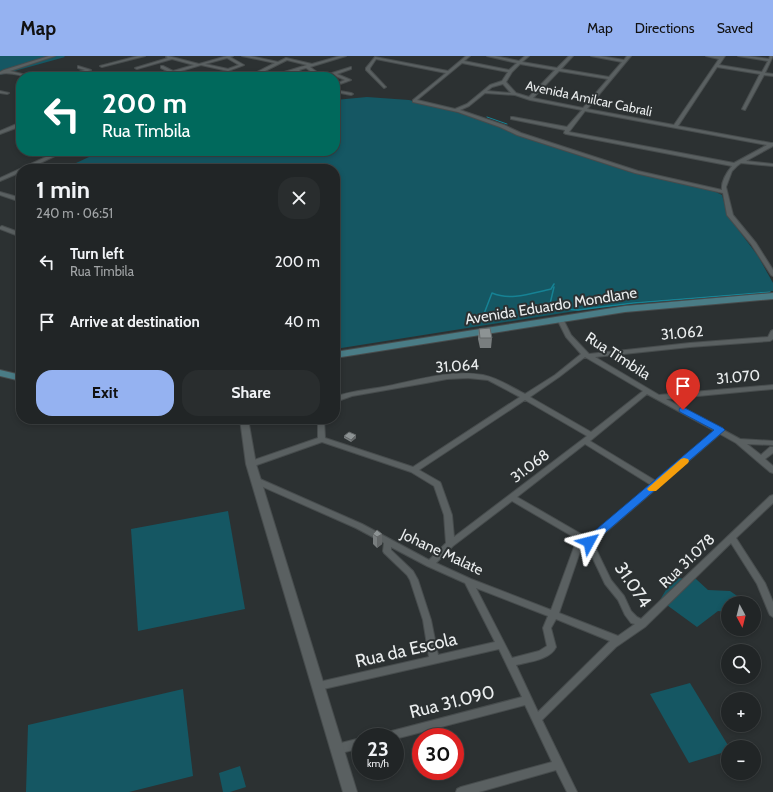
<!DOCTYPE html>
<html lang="en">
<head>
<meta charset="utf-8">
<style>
	:root { --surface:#212526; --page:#292d2e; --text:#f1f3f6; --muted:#a2a5a7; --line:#3e4243; --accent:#95b2f1 }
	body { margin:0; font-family:Cabin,sans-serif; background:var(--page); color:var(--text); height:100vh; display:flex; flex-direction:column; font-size:15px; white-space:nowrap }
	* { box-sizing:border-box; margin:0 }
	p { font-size:13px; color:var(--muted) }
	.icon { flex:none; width:22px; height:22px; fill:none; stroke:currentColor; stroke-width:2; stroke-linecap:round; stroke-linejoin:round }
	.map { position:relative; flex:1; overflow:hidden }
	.panel { position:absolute; left:16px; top:108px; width:324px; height:260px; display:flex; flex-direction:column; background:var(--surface); border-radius:16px; box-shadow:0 2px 6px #0003,0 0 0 1px var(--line) }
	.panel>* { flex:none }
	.banner { position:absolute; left:16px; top:16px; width:324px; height:84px; border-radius:16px; box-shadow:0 2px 6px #0003,0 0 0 1px var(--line); background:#00695c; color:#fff; overflow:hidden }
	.needle { width:26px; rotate:173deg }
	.buttons { position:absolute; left:721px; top:540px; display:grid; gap:8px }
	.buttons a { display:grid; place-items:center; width:40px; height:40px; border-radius:50%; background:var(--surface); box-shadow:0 2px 6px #0003,0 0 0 1px var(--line); font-size:20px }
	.speed { position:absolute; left:352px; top:672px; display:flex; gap:8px; font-size:20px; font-weight:700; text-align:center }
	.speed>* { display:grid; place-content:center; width:52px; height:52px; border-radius:50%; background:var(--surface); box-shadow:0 2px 6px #0003,0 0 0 1px var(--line); line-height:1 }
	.speed small { font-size:10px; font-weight:400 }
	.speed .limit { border:6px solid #d22; background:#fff; color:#111 }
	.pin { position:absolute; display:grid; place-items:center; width:34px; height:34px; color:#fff; margin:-41px -17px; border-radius:50% 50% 50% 0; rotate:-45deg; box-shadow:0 0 4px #0007 }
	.pin .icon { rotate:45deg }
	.me { position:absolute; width:44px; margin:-22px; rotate:52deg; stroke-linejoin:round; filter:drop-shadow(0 0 3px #0008) }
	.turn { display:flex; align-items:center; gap:14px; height:84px; padding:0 20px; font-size:18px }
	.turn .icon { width:52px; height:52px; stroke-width:2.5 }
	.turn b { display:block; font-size:28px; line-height:34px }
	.round { display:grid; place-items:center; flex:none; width:42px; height:42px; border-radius:16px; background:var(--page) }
	.overview { display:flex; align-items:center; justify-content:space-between; height:68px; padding:0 20px }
	h1 { font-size:24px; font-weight:800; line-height:30px }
	.primary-button { display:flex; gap:8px; margin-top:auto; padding:8px 20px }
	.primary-button a { flex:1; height:46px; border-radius:16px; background:var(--accent); color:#111; font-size:16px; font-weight:800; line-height:46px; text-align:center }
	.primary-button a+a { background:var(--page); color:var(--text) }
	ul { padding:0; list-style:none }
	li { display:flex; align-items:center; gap:12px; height:60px; padding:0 20px }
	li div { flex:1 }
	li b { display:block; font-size:15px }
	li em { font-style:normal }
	header { display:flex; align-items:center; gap:24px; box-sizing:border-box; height:56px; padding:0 20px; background:var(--accent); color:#111 }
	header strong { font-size:19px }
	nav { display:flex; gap:22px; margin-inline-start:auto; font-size:14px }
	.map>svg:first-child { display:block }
	.green { fill:#155763 }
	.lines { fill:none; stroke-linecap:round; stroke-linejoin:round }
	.stream-far1 { stroke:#168294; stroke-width:1 }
	.stream { stroke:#168294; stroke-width:1.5 }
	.minor-casing { stroke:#474c4d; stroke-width:2 }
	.tertiary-casing { stroke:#474c4d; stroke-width:2 }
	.primary-casing { stroke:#474c4d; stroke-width:2 }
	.minor { fill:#5a6061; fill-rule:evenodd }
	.tertiary { fill:#5a6061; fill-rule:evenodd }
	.primary { fill:#4a7c86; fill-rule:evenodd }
	.wall { fill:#797e7f }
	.shaded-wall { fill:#636768 }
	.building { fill:#8d9394; stroke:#636768 }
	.route { fill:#1a73e8; stroke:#114b97 }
	.slow { fill:#f59e0b }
	.labels { text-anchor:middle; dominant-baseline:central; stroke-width:4; stroke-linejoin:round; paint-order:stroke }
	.far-street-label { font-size:13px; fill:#eaedee; stroke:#2c3132 }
	.street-label { font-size:15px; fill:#eaedee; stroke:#2c3132 }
	.near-street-label { font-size:18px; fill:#eaedee; stroke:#2c3132 }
</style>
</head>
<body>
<header>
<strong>Map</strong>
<nav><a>Map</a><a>Directions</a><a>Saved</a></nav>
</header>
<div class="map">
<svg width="773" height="736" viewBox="0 0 773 736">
	<rect width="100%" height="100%" fill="#2c3132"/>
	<g class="green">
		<polygon points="0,0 64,0 65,1 0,19"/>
		<polygon points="367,41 409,44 449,54 501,70 522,81 630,116 714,135 722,139 728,160 758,200 773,227 773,235 635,246 588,253 335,293 335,113 63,113 102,95 111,95 122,99 133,95 335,95 335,44"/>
		<polygon points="228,455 245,553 138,575 131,473"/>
		<polygon points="673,522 696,523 708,534 730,535 746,546 728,547 728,556 718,555 697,571 660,544"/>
		<polygon points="690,627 729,691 728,695 689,707 650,638"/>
		<polygon points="183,633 193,720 129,736 26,736 28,669"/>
		<polygon points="240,710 246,731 230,736 223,736 219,717"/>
	</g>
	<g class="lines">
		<polyline class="stream-far1" points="487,61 507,68"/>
		<g class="stream">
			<polyline points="558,247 564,253 578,254 633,247 770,236"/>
			<polyline points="550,248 554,231"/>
			<path d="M482 263 492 237C510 245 532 237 551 233L554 228"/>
		</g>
		<g class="minor-casing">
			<g id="minor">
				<path d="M49 0H55L10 15 34 21C22 21 11 15 0 18V16L4 14Z"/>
				<polygon points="138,0 145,0 102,11 100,10"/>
				<path d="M168 0 199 8 227 0H233L230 1 244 9 228 15 201 9 181 15 193 21C186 21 182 17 177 16 172 16 161 21 153 21L169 16 161 12V10H163L173 15 194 9 172 3 137 13 135 12 168 2 166 1ZM227 2 239 9 228 13 205 8Z"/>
				<polygon points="242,0 250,0 278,6 286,2 312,8 340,0 346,0 310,11 321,19 332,17 351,11 351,13 337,18 351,24 335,30 335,28 345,24 333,19 319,21 306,12 299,14 307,21 303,21 295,15 274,21 268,21 307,9 287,4 255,20 243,21 253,18 275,7"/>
				<path d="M466 0H470L464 5 509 14 517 7 487 0H495L519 5 525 0H529L522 6 557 12 569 0H573L561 13 609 21 622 6 591 0H600L624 4 627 0H631L587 53 674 69 719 3 706 0H725L719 9 762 16 768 5 738 0H748L769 3 770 0H773L765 17 773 18V20L764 19 745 54 742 53 760 18 717 11 678 70 771 87H773V90L746 105 773 108V110L741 107 737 110 732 115 726 131 733 159 756 187 773 214V220L771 219 751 188 727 159 723 137 635 117 517 79 500 71 458 56 413 46V44L446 17 376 3 370 12V14L385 30 386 31 384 32 366 14V12L375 1 448 15ZM462 7 508 16 502 25 490 29 467 48 455 53 417 44ZM520 8 555 14 529 41 516 37 506 26 512 16ZM559 15 608 23 583 52 533 42ZM503 28 511 37 487 35 492 31ZM485 37 515 39 530 44 582 54 567 71 513 61H511V63L565 74 564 77 566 78 732 110C727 116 721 126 722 134L638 115 521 77 504 69 460 54 469 50ZM585 55 767 89 734 107 569 76Z"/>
				<polygon points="78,10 91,14 69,21 63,21 85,14 78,12"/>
				<polygon points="335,34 351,37 353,38 351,39 335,36"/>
				<polygon points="0,35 9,37 7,38 0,37"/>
				<polygon points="19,67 21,67 21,70 0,78 0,75"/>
				<polygon points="59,95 65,95 28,113 21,113 21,116 0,125 0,122"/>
				<polygon points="117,95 123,95 119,97 117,97"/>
				<polygon points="0,136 21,142 21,146 0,139"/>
				<polygon points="2,170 21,177 21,181 0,173 0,171"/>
				<path d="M560 261 563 263 571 279 589 298 690 287 768 281 771 275 773 274V283L770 285 690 291 595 301 659 339 773 329V333L666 343 740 383 773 385V389L747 388 761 399 770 391H773V397L765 403 773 410V417L770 416 736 387 720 378 593 487 611 524 624 540 631 555 637 561 641 563 770 440 773 439V447L736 482 765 527 773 546V561L770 559 769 557 757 528 731 487 645 571 616 591 542 664 577 736H567L556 714 479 736H456L457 733 461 731 552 706 525 649 395 683V681H379L381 678 384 677 522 641 499 593 319 634 316 633 314 630 316 627 319 626 429 601 423 564 410 524 407 519 384 497 383 495 384 487 356 472 254 427 253 425 254 423H260L362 468 429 504 446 487 444 459 434 430 411 416 322 386 254 410H248L247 408 248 406 318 382V363H324L325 382 413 411 520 341 488 324 468 322 447 323 426 327 352 340 335 346V341C350 335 367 334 383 331 415 325 450 313 483 319 498 322 511 331 525 338L555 319 581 298 566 281 557 263ZM585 301 643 335 591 376 530 341 559 321ZM647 338 715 375 656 425 590 385ZM525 344 587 380 454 481 452 459 441 428 440 426 419 414ZM585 388 651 429 588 482 517 441ZM512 445 577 483 551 554 471 523 436 507 453 490ZM583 487 586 488 605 528 618 544 625 559 631 567 635 568 618 580 559 557ZM391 491 427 510 465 527 495 586 438 599 431 564 418 524 413 515 391 494ZM476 532 548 560 543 572 547 590 539 595 512 602ZM556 563 610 585 538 656 516 609C528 606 550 604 556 591L551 572Z"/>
				<polygon points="361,682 361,692 337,698 334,696 332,693 334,690 337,688"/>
			</g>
		</g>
		<g class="tertiary-casing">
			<polygon id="tertiary" points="240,363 248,363 256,408 357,736 343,736 246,408"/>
		</g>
		<g class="primary-casing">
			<g id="primary">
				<polygon points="773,237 773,243 625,256 335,302 335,296 625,250"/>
				<polygon points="0,314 21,319 21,325 0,320"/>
			</g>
		</g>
		<use href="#minor" class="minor"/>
		<use href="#tertiary" class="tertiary"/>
		<use href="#primary" class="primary"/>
	</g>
	<g class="wall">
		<polygon points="479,273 492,282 491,292 480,292 478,283"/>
		<polygon points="344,380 356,382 351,386 344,382"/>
		<polygon points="377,474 382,488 377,492 373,488 373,478"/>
	</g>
	<g class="shaded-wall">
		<polygon points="356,379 356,382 351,386 351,384"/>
		<polygon points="382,478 382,488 377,492 377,481"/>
	</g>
	<g class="building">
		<polygon points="490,272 492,282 480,282 479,273"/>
		<polygon points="349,376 356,379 351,384 344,380"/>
		<polygon points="377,474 382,478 377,481 373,478"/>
	</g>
	<polygon class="route" points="683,351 723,372 725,374 592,488 585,488 584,486 585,483 714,374 680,356 679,354 680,352"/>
	<polygon class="slow" points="684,402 688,403 689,405 688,407 656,435 649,435 647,433 649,431 681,403"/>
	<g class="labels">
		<g class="far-street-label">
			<text transform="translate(589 42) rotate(12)">Avenida Amilcar Cabrali</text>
		</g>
		<g class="street-label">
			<text transform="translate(551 250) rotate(-9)">Avenida Eduardo Mondlane</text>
			<text transform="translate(682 277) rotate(-5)">31.062</text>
			<text transform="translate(618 300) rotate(33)">Rua Timbila</text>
			<text transform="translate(457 310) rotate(-4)">31.064</text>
			<text transform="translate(738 321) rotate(-5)">31.070</text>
			<text transform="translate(530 410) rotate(-37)">31.068</text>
			<text transform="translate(442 496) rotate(25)">Johane Malate</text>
			<text transform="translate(687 505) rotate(-44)">Rua 31.078</text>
		</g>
		<g class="near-street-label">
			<text transform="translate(633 529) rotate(56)">31.074</text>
			<text transform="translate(406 594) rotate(-13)">Rua da Escola</text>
			<text transform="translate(452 646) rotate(-14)">Rua 31.090</text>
		</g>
	</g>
</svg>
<div class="buttons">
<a><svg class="needle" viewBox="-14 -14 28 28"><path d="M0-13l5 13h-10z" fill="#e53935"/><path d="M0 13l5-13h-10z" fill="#a2a5a7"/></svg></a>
<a><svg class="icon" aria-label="search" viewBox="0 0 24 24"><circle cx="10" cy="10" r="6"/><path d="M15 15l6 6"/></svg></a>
<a>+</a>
<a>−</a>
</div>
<div class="speed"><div>23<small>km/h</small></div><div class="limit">30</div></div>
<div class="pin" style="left:683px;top:354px;background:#d93025"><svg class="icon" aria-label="arrive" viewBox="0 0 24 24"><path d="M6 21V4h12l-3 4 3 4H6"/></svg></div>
<svg class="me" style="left:589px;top:486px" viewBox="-20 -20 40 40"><path d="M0-17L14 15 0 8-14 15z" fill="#1a73e8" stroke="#fff" stroke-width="4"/></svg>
<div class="banner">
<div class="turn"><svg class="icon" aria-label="left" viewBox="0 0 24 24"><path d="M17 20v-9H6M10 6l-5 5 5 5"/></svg><div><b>200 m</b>Rua Timbila</div></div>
</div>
<section class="panel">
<div class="overview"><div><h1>1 min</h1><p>240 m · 06:51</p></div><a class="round"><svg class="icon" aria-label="close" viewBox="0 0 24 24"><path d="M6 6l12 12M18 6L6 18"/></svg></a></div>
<ul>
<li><svg class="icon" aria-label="left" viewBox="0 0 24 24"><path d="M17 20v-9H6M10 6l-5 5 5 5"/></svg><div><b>Turn left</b><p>Rua Timbila</p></div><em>200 m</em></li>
<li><svg class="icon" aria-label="arrive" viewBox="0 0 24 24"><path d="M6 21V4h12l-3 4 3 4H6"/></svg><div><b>Arrive at destination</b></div><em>40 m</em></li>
</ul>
<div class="primary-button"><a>Exit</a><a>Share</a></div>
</section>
</div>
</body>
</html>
